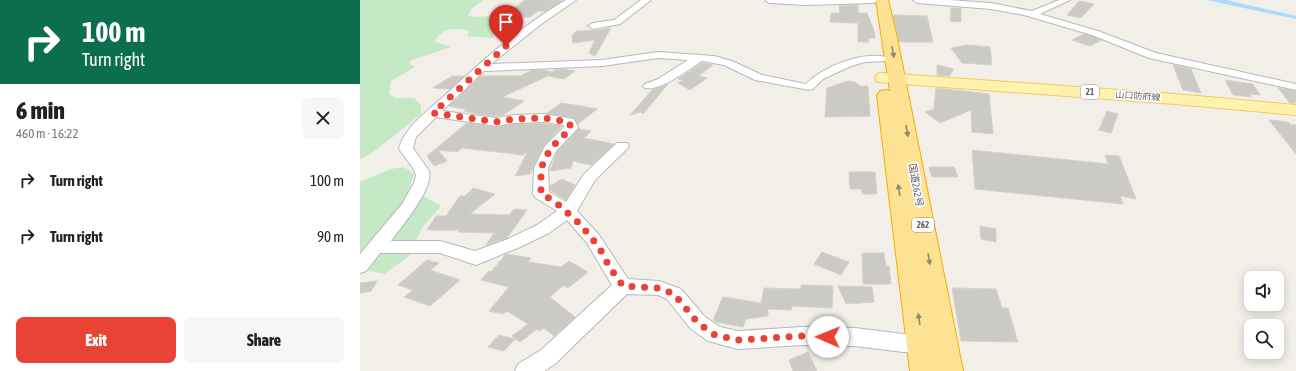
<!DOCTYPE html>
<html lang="en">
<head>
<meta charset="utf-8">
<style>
	:root { --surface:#fff; --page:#f6f6f6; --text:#222; --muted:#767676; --accent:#ea4335 }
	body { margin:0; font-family:"Asap Condensed","Noto Sans JP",sans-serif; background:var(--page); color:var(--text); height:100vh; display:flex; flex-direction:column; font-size:15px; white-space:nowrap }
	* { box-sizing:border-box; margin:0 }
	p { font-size:13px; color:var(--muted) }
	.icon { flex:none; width:22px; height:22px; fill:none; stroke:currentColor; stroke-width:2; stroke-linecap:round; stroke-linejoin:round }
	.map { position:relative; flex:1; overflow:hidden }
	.side { display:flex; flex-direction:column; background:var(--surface); width:360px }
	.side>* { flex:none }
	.guide { background:#0b6e4f; color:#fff; overflow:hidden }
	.tools { position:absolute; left:884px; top:271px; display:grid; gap:8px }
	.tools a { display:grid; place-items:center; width:40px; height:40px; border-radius:8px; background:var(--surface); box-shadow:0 2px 10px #0003; font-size:20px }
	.pin { position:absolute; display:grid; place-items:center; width:34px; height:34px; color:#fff; margin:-41px -17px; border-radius:50% 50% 50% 0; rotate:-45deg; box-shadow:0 0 4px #0007 }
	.pin .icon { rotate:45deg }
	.me { position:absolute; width:44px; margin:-22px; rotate:271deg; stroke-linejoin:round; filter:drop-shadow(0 0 3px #0008) }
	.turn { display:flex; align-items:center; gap:14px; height:84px; padding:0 16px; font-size:18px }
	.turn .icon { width:52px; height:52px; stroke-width:2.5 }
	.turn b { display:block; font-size:28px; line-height:34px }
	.round { display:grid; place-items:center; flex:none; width:42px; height:42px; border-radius:8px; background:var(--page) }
	.head { display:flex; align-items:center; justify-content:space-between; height:68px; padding:0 16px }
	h1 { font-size:24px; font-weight:800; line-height:30px }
	.action { display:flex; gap:8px; margin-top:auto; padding:8px 16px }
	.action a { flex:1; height:46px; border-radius:8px; background:var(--accent); color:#fff; font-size:16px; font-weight:800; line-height:46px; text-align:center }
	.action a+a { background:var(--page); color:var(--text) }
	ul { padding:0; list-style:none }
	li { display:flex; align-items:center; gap:12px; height:56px; padding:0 16px }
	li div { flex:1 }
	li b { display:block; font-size:15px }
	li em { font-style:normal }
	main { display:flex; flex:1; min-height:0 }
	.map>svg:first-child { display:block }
	.green { fill:#c5e8c5 }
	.water { fill:#aadaff }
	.building { fill:#cccac5; stroke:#d6d1c6 }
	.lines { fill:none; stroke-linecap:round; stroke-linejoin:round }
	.street-casing { stroke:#b5b8bc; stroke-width:2 }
	.primary-casing { stroke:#f2c960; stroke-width:2 }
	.highway-casing { stroke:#f9ab00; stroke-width:2 }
	.street { fill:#fff; fill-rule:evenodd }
	.primary { fill:#fff2af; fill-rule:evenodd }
	.highway { fill:#fde293; fill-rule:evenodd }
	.oneway { fill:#8e8975 }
	.route { stroke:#ea4335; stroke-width:7; stroke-dasharray:0 12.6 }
	.labels { text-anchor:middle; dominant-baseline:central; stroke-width:3; stroke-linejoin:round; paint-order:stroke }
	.shield { fill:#fff; stroke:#8f9295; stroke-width:1 }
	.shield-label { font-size:9px; font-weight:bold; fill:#5f6368 }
	.far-street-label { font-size:9px; fill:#5f6368; stroke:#fff }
	.street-label { font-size:10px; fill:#5f6368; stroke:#fff }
</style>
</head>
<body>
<main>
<section class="side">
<div class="guide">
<div class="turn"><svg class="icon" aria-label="right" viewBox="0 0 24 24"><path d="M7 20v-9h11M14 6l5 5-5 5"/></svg><div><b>100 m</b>Turn right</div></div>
</div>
<div class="head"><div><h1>6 min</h1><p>460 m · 16:22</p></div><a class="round"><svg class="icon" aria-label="close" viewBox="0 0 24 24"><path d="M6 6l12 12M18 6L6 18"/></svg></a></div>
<ul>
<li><svg class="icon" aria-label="right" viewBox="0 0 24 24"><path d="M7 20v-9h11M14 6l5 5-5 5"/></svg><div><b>Turn right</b></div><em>100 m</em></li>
<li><svg class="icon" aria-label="right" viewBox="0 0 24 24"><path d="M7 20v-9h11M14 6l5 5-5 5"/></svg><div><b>Turn right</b></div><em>90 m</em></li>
</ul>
<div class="action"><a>Exit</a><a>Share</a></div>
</section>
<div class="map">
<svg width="936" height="371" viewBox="0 0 936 371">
	<rect width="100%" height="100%" fill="#f1efe8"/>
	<g class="green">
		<path d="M0 0H124L111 9 108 16 119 17 138 15 142 18 150 19V21L156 23 137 30 133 38 107 36 109 31C96 27 81 27 75 42L91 47 52 60 49 63 55 67 31 81 29 94 36 98H54L61 105V114L16 150 0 160Z"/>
		<polygon points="44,167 54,174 48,191 63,196 81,206 63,226 49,256 24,274 0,269 0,182 31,169"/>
	</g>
	<polygon class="water" points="847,0 866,0 936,16 936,19"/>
	<g class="building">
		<polygon points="165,0 196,0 202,1 185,11 178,11 170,17 144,16"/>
		<polygon points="719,1 734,4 721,18 707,15"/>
		<polygon points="498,5 498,13 507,13 514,30 515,38 508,38 509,42 498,42 498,23 470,22 471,13 480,13 479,6"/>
		<polygon points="591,8 601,8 601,22 590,21"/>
		<polygon points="533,15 567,16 573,42 539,42"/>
		<polygon points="251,28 235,56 229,53 235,40 213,43 212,36 216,31 239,30"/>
		<polygon points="724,34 732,36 742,40 730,46 712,40"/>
		<polygon points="607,45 630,47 632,65 602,63 591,48"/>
		<polygon points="342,63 353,65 338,76 347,78 330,90 318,83 323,80 318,79"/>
		<polygon points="577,65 594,69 589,76 577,75"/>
		<polygon points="813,65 831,69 841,93 823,90"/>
		<polygon points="202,69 215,71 204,79 188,76 142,97 164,101 143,115 136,116 118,114 104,111 106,109 89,106 121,76 160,76 173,70 184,70 191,72 195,70"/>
		<polygon points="92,76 104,76 90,89 73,88"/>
		<polygon points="865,80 893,84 900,95 890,94 892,97 873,95"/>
		<polygon points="488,81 495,82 500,86 508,86 510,116 465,117 467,88"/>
		<polygon points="308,84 283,114 281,112 270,115 292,90"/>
		<polygon points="576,88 629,94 633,134 612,132 611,110 580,123 565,112 574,109"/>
		<polygon points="918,88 936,91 936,103 930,103"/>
		<polygon points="201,103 215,105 237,109 218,124 214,118 187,113"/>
		<polygon points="747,111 758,114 751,133 739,130"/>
		<polygon points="909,120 928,122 930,124 936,125 936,154"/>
		<polygon points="107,123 136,127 155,124 184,124 202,126 184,145 170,174 155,176 168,151 163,155 102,148 97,152 78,150 87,161 74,166 67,156"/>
		<polygon points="219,129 231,131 224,138 254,144 231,165 213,161 211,168 190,171 197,152"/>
		<polygon points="612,150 748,164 745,155 759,156 776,199 760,196 763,204 615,189"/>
		<polygon points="569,167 594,167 598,177 572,177"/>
		<polygon points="489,172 515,172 517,194 502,194 502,189 490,189"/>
		<polygon points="202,179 215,185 206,200 190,190 190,186"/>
		<polygon points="113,188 135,194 110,214 149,215 154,209 167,210 147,238 126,245 134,233 98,232 101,230 67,230 76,216 86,216 100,196 105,196"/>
		<polygon points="620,226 636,229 636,242 621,239"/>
		<polygon points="462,252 489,262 481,275 454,264"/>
		<polygon points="502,253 524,253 526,266 529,266 531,284 503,284"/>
		<polygon points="146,254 171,258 168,262 201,267 209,261 228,272 208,288 204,285 190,297 215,317 194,336 184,328 180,331 177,329 160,342 152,336 168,324 147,311 143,314 129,311 149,287 121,280 129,271 131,272"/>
		<polygon points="67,260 79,263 70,270 100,280 70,306 44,297 53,290 38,285"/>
		<polygon points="17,281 11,291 0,293 0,283"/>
		<polygon points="441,285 473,286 472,308 432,306 431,310 408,309 408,316 386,319 383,327 356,322 353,320 363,297 401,303 404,288 441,289"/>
		<polygon points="478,286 512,287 514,302 486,304"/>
		<polygon points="592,288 636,289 642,308 648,308 658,342 601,341"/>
		<polygon points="139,335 155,339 144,351 128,347"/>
		<polygon points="448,352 457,371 433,371 429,360"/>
	</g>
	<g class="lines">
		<g class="street-casing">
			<g id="street">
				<path d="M206 0H216L180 25 131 64 242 60 298 52 354 56 372 61 402 75 446 84C463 67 501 51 526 57L527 59 526 61 505 62 491 66 463 79 453 89 449 90 395 80 364 65 342 61C329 69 300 92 285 88L283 86 285 84 298 79 328 60 298 58 242 66 124 71 82 111 136 118 155 115 184 114 214 119 218 128 196 151 188 168 189 192 206 202 224 174 257 143H267L269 146 267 149 235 180 217 211 239 235 268 279 299 281 321 289 345 317 360 327 378 331 442 327 495 328 543 334 567 335 574 338 577 344 574 350 567 353 543 352 495 346 442 345 378 349 348 341 331 329 307 299 298 295 267 294 195 364 184 371H155L158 364 181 350 252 285 227 243 207 220 189 233 160 247 116 265 80 253H20L6 271 0 273V254L42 204 54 183 56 175 53 168 39 149C45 126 67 112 84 96 122 61 161 26 206 0ZM76 117 136 126 155 123 184 122 204 125V127L185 146 174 168 173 194 176 198 197 211 177 225 148 239 115 251 80 241H31C41 227 74 189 69 171L53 148 56 137Z"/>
				<polygon points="281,0 291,0 260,24 233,29 228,26 233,23 254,20"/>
				<polygon points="405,0 518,0 514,3 445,5 409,3"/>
				<polygon points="553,0 589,0 631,3 672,11 699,0 710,0 680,14 738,31 796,53 936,84 936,90 789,58 732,35 664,15 631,9 557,3"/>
			</g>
		</g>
		<g class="primary-casing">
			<polygon id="primary" points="523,73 815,94 936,105 936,115 815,104 517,82 515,78 517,74"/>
		</g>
		<g class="highway-casing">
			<polygon id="highway" points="516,0 528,0 536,33 603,371 550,371 517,95 520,91 526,90 530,91"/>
		</g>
		<use href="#street" class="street"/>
		<use href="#primary" class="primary"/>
		<use href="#highway" class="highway"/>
	</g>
	<defs><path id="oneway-solid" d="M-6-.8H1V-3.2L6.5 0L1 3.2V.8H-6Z"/></defs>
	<g class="oneway">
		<use href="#oneway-solid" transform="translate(533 52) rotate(80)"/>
		<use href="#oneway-solid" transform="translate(547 131) rotate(80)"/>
		<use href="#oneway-solid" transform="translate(539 190) rotate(-99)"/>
		<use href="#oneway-solid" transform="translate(569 259) rotate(80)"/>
		<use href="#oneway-solid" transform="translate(559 319) rotate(-99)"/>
	</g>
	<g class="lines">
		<polyline class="route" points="146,46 73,113 136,122 155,119 184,118 209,122 211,128 190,149 181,168 181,194 193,200 220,224 239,247 250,268 263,286 299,288 314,294 338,323 355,335 378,340 442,336 468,337"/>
	</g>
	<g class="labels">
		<g class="shield">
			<rect x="721" y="85" width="18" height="14" rx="3"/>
			<rect x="552" y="218" width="22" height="14" rx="3"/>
		</g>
		<g class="shield-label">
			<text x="730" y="92">21</text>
			<text x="563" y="225">262</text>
		</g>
		<g class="far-street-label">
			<text transform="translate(778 96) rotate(4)">山口防府線</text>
		</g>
		<g class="street-label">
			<text transform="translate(556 185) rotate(80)">国道262号</text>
		</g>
	</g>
</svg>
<div class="tools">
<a><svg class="icon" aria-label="sound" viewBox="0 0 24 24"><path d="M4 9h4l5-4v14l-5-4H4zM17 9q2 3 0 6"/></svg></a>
<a><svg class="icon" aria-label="search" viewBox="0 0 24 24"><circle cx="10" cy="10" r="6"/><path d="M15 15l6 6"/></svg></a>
</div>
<div class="pin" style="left:146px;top:46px;background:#d93025"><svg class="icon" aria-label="arrive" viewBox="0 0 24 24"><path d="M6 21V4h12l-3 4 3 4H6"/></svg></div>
<svg class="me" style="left:468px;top:337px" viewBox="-20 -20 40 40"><circle r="19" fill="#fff"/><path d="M0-13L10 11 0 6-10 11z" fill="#ea4335"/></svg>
</div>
</main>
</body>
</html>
